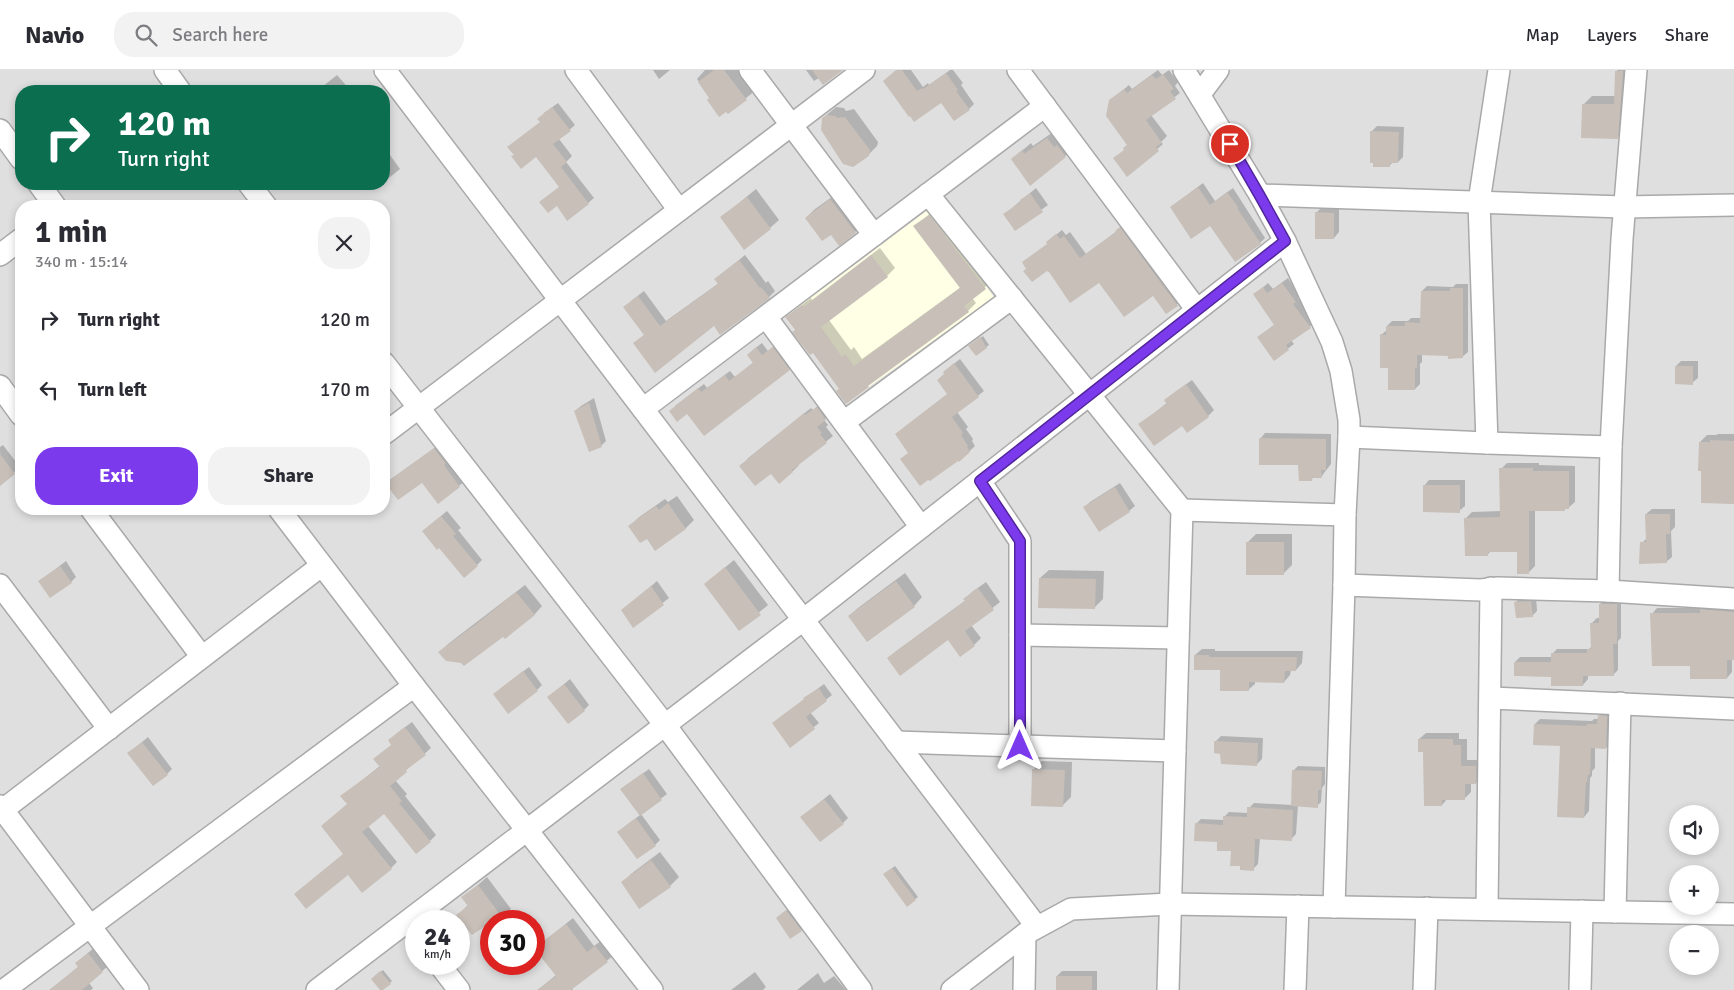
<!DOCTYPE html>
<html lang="en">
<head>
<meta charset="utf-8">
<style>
	:root { --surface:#fff; --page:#f2f2f3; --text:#2b2b33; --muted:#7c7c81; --line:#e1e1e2; --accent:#7c3aed }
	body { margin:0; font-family:Signika,sans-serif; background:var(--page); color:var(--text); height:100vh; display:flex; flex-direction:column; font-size:19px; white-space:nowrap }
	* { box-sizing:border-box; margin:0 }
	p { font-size:16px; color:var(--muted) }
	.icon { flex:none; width:28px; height:28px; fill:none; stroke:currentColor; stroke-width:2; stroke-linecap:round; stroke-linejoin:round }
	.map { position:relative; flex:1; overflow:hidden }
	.side { position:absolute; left:15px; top:130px; width:375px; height:315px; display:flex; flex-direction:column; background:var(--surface); border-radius:20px; box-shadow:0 2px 8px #0003 }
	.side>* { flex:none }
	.guide { position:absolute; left:15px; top:15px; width:375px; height:105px; border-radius:20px; box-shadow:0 2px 8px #0003; background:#0b6e4f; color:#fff; overflow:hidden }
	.fabs { position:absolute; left:1669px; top:735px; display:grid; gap:10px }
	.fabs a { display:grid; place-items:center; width:50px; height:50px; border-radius:50%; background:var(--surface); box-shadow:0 2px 8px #0003; font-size:25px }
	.speed { position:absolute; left:405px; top:840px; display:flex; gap:10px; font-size:25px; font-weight:700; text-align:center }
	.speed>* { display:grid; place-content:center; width:65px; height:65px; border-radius:50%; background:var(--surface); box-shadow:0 2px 8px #0003; line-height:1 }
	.speed small { font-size:12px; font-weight:400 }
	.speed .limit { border:8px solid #d22; background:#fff; color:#111 }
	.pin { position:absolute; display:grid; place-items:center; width:42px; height:42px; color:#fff; margin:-21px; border:2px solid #fff; border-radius:50%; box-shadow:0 1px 5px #0007 }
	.me { position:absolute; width:55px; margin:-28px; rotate:0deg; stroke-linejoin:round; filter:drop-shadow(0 0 4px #0008) }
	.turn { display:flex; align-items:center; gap:18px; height:105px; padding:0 20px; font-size:22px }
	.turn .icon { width:65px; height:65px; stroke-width:2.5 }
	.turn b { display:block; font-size:35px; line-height:42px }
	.round { display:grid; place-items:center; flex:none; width:52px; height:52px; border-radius:20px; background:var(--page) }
	.overview { display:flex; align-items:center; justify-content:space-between; height:85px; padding:0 20px }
	h1 { font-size:30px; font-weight:800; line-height:38px }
	.action { display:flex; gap:10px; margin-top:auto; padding:10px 20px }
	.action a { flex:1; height:58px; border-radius:20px; background:var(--accent); color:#fff; font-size:20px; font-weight:800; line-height:58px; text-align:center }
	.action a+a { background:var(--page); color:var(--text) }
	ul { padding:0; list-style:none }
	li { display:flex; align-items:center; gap:15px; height:70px; padding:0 20px }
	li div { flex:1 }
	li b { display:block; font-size:19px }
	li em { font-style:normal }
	header { display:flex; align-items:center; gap:30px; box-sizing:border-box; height:70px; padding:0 25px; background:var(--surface); border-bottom:1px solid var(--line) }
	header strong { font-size:24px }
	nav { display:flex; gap:28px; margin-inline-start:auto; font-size:18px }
	.search { width:350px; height:45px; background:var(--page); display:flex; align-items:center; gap:12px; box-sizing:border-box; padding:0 18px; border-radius:20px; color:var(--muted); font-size:19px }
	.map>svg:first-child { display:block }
	.residential { fill:#e0dfdf; fill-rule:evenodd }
	.education { fill:#ffffe5 }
	.shadow { fill:#0003 }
	.building { fill:#c7bfb8 }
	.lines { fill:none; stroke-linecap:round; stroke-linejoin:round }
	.minor-casing { stroke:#a9a9a9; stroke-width:24 }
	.minor { stroke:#fff; stroke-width:21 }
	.route-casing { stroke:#51269a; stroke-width:12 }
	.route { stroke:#7c3aed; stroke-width:9 }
</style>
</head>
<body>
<header>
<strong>Navio</strong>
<div class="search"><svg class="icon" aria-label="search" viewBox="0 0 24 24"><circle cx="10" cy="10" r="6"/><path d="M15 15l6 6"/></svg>Search here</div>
<nav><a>Map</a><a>Layers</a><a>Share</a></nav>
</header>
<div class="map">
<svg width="1734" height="920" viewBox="0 0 1734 920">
	<rect width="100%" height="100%" fill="#f2efe9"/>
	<path class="residential" d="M0 0H1734V920H0ZM21 21H384V114H21ZM21 136H384V439H21ZM1678 744H1710V776H1678ZM1678 804H1710V836H1678ZM416 851H459V894H416ZM491 851H534V894H491ZM1678 864H1710V896H1678Z"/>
	<polygon class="education" points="929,139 994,227 848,332 808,274 806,275 785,247"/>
	<g class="shadow">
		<polygon points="653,0 670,0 659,9"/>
		<polygon points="705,0 739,0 755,21 728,42 711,28 697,9"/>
		<polygon points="806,0 841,0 819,8 814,11"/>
		<polygon points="897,0 911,0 923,17 928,13 929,15 950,0 953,0 963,13 961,15 974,34 969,39 941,31 915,50"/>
		<polygon points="1158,0 1162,5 1169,0 1178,12 1175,16 1180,23 1151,45 1167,66 1161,72 1163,74 1127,105 1125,79 1128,74 1110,31 1129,15 1132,19"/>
		<polygon points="1617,0 1630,0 1625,60 1617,68 1584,34 1592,26 1616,26"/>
		<polygon points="337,5 351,21 317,21"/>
		<polygon points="558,33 575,55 559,69 572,86 566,92 594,128 588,133 560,117 541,51 544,43"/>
		<polygon points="836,37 844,38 846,41 854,39 878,72 877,76 868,85 823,48"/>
		<polygon points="1377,56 1404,57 1403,87 1398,92 1393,92 1389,96 1371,62"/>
		<polygon points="1056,60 1074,78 1065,86 1012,89 1031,73 1033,76"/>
		<polygon points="385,78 400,99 384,112 384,79"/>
		<polygon points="1203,113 1215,131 1233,118 1265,168 1260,173 1210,155 1171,137"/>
		<polygon points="1036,118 1048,135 1015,159 1005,144"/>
		<polygon points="756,119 779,150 770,158 722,147"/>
		<polygon points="839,122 863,154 855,162 831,163 806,148 815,139"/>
		<polygon points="1322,137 1339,138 1339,162 1334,168 1316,143"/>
		<polygon points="937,138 993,210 972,228 976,233 968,241 841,319 787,248 795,240 811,228 812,230 880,178 895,198 887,206 829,250 851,280 854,277 862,289 961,217 915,156"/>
		<polygon points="1122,155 1183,229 1166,243 1153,224 1099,211 1047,172 1062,160 1066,165 1070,162 1086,184 1117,161"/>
		<polygon points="745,185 766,213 768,211 775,221 769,227 714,255 634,274 645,264 631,231 644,221 666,251 719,213 716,209"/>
		<polygon points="1288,208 1300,226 1298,228 1316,252 1291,270 1294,274 1274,289 1259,267 1275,254 1254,225 1268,213 1273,219"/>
		<polygon points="1456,214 1468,214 1468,282 1462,287 1449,285 1422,284 1422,292 1420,294 1420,314 1415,319 1389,296 1381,265 1387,260 1387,256 1392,251 1408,251 1411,248 1422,248 1422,221 1427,216 1453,217"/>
		<polygon points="983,266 989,275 976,285 972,274"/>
		<polygon points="762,273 768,281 778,273 794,294 789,299 687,343 675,336 704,314 707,318 730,301 735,307 754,292 753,280"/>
		<polygon points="960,289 984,321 957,342 968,357 966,359 973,369 972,371 975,376 959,391 909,382 948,324 945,304 950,297"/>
		<polygon points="1681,291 1698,291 1698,308 1692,313 1676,296"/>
		<polygon points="1192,310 1214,340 1208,346 1187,361 1183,354 1140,354 1167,333 1165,330 1171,325"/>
		<polygon points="594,328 606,371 601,376 575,341 581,336"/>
		<polygon points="824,331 832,342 824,350 828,355 826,357 833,366 798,394 799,395 793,401 772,402 747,389 811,338 813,340"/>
		<polygon points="1265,363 1331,364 1331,394 1321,407 1314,407 1312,409 1300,394 1260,369"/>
		<polygon points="1718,364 1734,364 1734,433 1703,400 1700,372 1707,365 1716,365"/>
		<polygon points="440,374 465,411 438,433 422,411 387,413"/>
		<polygon points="3,375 20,397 1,414 0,377"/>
		<polygon points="1507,393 1539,393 1539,395 1575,396 1575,432 1568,438 1535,440 1535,496 1529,502 1518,481 1491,481 1487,485 1466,448 1472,442 1501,441 1501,399"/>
		<polygon points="1429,410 1465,410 1465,436 1459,441 1424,416"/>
		<polygon points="1120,413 1135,436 1129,441 1085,437 1090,432"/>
		<polygon points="677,426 694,450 686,458 656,479 647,467 630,456 638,448 665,429 668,432"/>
		<polygon points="1652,439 1675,439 1675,457 1671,461 1672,487 1666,492 1642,473 1647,468 1646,444"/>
		<polygon points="447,441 461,458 458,460 482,490 477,495 429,456"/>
		<polygon points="1256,464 1292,464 1292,495 1283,504 1247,473"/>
		<polygon points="734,490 768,535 739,559 705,514"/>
		<polygon points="66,491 76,507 71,512 40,511"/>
		<polygon points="1049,500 1104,501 1103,529 1095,537 1040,508"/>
		<polygon points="905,503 922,527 914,536 867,570 849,546 858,538"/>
		<polygon points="657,511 669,528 633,556 623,540"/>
		<polygon points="986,512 1000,532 971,555 981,568 974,575 960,585 948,569 888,588 895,582 966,530 965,529 972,522"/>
		<polygon points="525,515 542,536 534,545 504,566 440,582 448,574"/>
		<polygon points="1536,526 1537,541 1532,546 1516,532 1521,527"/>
		<polygon points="1605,529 1621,529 1621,568 1618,571 1618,600 1613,605 1588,605 1588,609 1583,615 1515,592 1520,587 1552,587 1552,584 1557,579 1589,579 1592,576 1592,553 1597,548 1600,548 1600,534"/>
		<polygon points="1706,535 1734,536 1734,589 1732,589 1732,602 1727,608 1691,595 1652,544 1657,538 1703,538"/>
		<polygon points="1202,579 1215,579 1215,581 1303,581 1302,593 1296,600 1291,600 1290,605 1284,612 1255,611 1255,614 1248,620 1221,598 1195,585"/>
		<polygon points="529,597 542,615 537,620 500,619"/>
		<polygon points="570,609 589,635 584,640 549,627"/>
		<polygon points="824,614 832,625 810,642 819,653 790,676 805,628"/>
		<polygon points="1604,641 1612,641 1611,672 1606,678 1595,677 1595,698 1592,701 1592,706 1590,708 1589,741 1584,747 1561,675 1535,654 1540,649 1592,651 1594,649 1599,649 1599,646"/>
		<polygon points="412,652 431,678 395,710 407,724 405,726 436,765 430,771 384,742 368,756 397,792 391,798 344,784 322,756 348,734 342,726 380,696 393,674 396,664"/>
		<polygon points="1426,663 1459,663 1459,669 1467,669 1467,690 1482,690 1482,706 1476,713 1471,713 1471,722 1464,729 1448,728 1442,735 1419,669"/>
		<polygon points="1221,666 1263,668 1262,689 1256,695 1216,671"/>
		<polygon points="148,667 172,699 167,704 129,683"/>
		<polygon points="1042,691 1072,692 1071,727 1062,736 1034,699"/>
		<polygon points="1298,696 1325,697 1325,714 1322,718 1321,732 1317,736 1298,735 1296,764 1291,769 1260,768 1258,794 1253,799 1232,780 1196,754 1201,749 1224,750 1224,747 1229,742 1248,743 1249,738 1254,733 1292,735 1294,700"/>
		<polygon points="649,699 667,724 641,744 660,770 655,775 624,757 640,745 628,714"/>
		<polygon points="830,724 848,748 843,753 802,747"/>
		<polygon points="660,782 679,807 670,816 640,838 623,812 631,804"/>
		<polygon points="895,796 918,827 907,835 887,802"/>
		<polygon points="487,807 511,839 497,851 491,851 491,856 490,857 458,845 468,835 463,828"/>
		<polygon points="792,836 806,855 801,860 777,848"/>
		<polygon points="573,848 594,876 602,870 614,885 572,918 573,920 538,920 556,905 536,878"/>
		<polygon points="95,877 109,895 89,913 93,918 91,920 51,920 79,896 83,887"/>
		<polygon points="383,900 392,911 390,913 375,906"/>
		<polygon points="1062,901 1097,901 1097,920 1057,920 1057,906"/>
		<polygon points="755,902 766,917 763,920 731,920"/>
		<polygon points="818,903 824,913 834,906 846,920 797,920"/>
	</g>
	<g class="building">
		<polygon points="714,0 724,0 747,30 728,44 726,42 719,47 707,30 709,28 698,12"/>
		<polygon points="812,0 843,0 823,15"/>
		<polygon points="896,0 902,0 917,21 922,18 923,19 946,3 958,20 956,21 970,40 954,51 941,33 914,52 910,46 909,47 883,11"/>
		<polygon points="1615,1 1623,1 1618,69 1581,68 1582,34 1614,34"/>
		<polygon points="1163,4 1174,19 1170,21 1176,29 1146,50 1162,73 1156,77 1159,81 1127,107 1113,88 1124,80 1123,78 1127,75 1106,46 1109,30 1124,19 1127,23 1152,5 1156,9"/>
		<polygon points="552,37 571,61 553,74 567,92 561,97 589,134 567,151 557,136 548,143 539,132 559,117 536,87 521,99 511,86 514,85 507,77 540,52 537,49"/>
		<polygon points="827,45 835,46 837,48 845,47 870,80 869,86 853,97 843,94 821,60 822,48"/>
		<polygon points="1370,61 1399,62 1398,93 1390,93 1390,97 1373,97 1373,93 1370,93"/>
		<polygon points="1047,68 1054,77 1057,75 1066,87 1030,116 1011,89 1022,80 1024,84"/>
		<polygon points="1198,117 1210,135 1227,122 1238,137 1237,138 1261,174 1235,192 1210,156 1191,169 1170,137"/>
		<polygon points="1030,123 1043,142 1015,161 1003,144 1021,132 1020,130"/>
		<polygon points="747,127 771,159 744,180 720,147"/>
		<polygon points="830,129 856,163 839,176 831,165 822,171 805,148"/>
		<polygon points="1315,142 1334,143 1334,169 1315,169"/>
		<polygon points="929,145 986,219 964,236 969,242 868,316 869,317 846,334 836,321 839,319 813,283 810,285 792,262 795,260 785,247 802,235 804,237 871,185 888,207 821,257 842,287 845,284 854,296 960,218 913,156"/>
		<polygon points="1120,157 1178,236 1166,244 1153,226 1124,247 1099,213 1070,233 1049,202 1047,201 1032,212 1023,201 1026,199 1022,192 1047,174 1046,172 1056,164 1060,169 1064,166 1080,188 1116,162 1115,161"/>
		<polygon points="739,190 760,218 761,217 770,228 720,265 714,256 655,303 633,273 644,265 623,237 638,226 660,256 718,214 714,209"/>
		<polygon points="1282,213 1296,232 1293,234 1311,258 1286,275 1289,280 1274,291 1257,267 1274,255 1253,224 1263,217 1267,223"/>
		<polygon points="1450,218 1463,218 1463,288 1448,289 1448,286 1417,285 1417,298 1415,298 1415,320 1388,320 1388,298 1380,298 1380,264 1386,265 1386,256 1405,256 1405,252 1420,253 1421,221 1450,221"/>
		<polygon points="980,267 987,278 976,286 968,276"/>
		<polygon points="756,277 762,285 773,277 790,300 704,366 687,344 677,352 669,341 698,318 701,322 725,305 729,311 753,293 747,285"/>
		<polygon points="954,293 979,327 952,347 963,363 961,365 968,376 967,377 970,382 959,392 958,391 930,411 928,410 920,416 900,389 908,383 895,364 947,324 937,310 944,304 943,302"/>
		<polygon points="1675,296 1693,296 1693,315 1675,314"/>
		<polygon points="1186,314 1209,347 1187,363 1182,356 1154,376 1138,354 1167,334 1164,330"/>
		<polygon points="589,333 602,377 589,382 574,341"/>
		<polygon points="817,337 826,350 817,357 822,363 820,364 827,373 792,400 793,402 779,414 771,404 755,416 739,396 804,343 805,345"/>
		<polygon points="1259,368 1326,369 1326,400 1321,400 1322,408 1312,408 1312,411 1299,411 1298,395 1259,395"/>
		<polygon points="1710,370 1734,371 1734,434 1701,433 1701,401 1698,401 1699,372 1710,372"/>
		<polygon points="434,378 446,394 444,395 460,417 438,434 422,413 398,430 385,413"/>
		<polygon points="0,384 15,404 0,416"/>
		<polygon points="1499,398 1533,398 1533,401 1569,401 1569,439 1565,439 1565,441 1529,441 1529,504 1517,504 1517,482 1488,482 1488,486 1465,486 1464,448 1500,447"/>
		<polygon points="1423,415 1460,415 1460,443 1423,442"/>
		<polygon points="1115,417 1130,442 1099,462 1083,437"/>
		<polygon points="668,433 686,459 655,481 647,469 640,473 628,456 656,436 659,440"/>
		<polygon points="1645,444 1670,444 1670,464 1666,464 1667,493 1639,494 1640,472 1646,472"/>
		<polygon points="441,446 456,464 453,466 478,496 464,508 439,478 437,480 422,461"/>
		<rect x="1246" y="472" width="38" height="33"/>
		<polygon points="60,496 72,513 50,528 38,511"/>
		<polygon points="725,497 761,545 739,561 704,514"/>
		<polygon points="1039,508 1096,509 1095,539 1038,538"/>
		<polygon points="896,511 915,537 867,572 848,546"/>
		<polygon points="651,516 664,535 633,558 621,540"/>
		<polygon points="978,518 994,540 965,561 975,576 960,587 948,570 900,606 887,588 965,531 963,529"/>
		<polygon points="516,522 535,545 505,569 503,567 464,596 461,593 446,591 438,582 479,552"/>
		<polygon points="1531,531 1533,547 1516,548 1514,532"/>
		<polygon points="1599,534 1617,534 1617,574 1613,574 1614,606 1583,606 1583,616 1551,616 1551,607 1514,606 1514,592 1551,592 1551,583 1587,583 1587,579 1591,579 1590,553 1599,553"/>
		<polygon points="1700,539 1734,542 1734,590 1727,590 1727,609 1690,609 1690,596 1652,596 1650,543 1700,543"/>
		<polygon points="1194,585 1209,585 1209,587 1297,587 1296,601 1285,601 1284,613 1249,612 1249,621 1220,621 1220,600 1194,600"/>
		<polygon points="523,601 538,621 508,644 493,624"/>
		<polygon points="564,614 585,641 568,654 547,627"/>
		<polygon points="819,618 827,631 806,647 815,659 790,678 772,653 804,629 803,628"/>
		<polygon points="1598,645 1607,646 1606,679 1591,678 1590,705 1588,704 1587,712 1586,712 1584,748 1557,747 1560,676 1533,675 1534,654 1587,656 1587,654 1597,654"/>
		<polygon points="405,657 426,685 406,700 407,702 390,716 402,731 399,733 431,772 416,784 384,744 362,762 392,799 362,823 348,805 306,839 294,824 343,784 321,756 347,734 340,726 380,697 373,689 391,675 388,670"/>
		<polygon points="1418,669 1453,669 1453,675 1461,675 1461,696 1476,696 1476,714 1465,714 1465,730 1442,730 1442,736 1424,736 1423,682 1418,682"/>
		<polygon points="1214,671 1258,673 1257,696 1221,694 1220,684 1214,683"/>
		<polygon points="142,672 168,705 153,716 127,683"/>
		<polygon points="1032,699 1065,700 1063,737 1031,736"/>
		<polygon points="1292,700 1322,701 1321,720 1318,720 1318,738 1291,736"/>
		<polygon points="643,703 662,730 640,746 620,719"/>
		<polygon points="824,729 844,754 820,772 800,747"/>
		<polygon points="1247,737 1293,740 1292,771 1255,769 1254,801 1240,800 1240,796 1230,796 1231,781 1217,781 1217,772 1194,771 1195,753 1223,755 1223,746 1247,747"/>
		<polygon points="636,748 656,776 637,789 617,762"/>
		<polygon points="651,790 671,817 639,839 621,812"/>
		<polygon points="892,798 916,830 907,837 883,804"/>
		<polygon points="478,815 505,851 491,851 491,866 484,857 472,865 456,845 468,836 461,827"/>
		<polygon points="786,840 802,861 790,869 776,848"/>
		<polygon points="566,854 587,882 595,876 608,892 571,920 537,920 556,906 534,878"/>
		<polygon points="88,883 103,902 82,920 49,920 78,897 75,893"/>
		<polygon points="380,901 391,914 383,920 380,920 371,909"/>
		<rect x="1056" y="906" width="36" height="14"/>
	</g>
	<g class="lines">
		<g class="minor-casing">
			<g id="minor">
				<polyline points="165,0 180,21"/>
				<polyline points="385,0 1037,857"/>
				<polyline points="576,0 679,140"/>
				<polyline points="750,0 874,165"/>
				<polyline points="1018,0 1197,240"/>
				<polyline points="1184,0 1260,125 1285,171 1332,272 1341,301 1349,350 1349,367 1345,445 1344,515 1334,837"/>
				<polyline points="1200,24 1218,0"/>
				<polyline points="0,60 21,89"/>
				<polyline points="39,114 55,136"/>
				<polyline points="249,114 266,136"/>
				<polyline points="928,124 1182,440 1168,920"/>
				<polyline points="1260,125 1623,137 1734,135"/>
				<polyline points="0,185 21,169"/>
				<polyline points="766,247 921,457"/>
				<polyline points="384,293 665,655 861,920"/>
				<polyline points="0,316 21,345"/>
				<polyline points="643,339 1045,36"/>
				<polyline points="844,352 1012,228"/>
				<polyline points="384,364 864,0"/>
				<polyline points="1349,367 1487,373 1611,377"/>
				<polyline points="1487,373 1479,132 1499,0"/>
				<polyline points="980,411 1020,471 1020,676"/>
				<polyline points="91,439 202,587"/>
				<polyline points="279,439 414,616 652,920"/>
				<polyline points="1182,440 1345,445"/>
				<polyline points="0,515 109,659"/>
				<polyline points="1344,515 1481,520 1498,518 1608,521 1734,529"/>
				<polyline points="1608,521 1611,377 1622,169 1636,0"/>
				<polyline points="1020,565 1178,568"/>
				<polyline points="1491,628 1734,639"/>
				<polyline points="896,672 1175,681"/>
				<polyline points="0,736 138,920"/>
				<polyline points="0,742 321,496"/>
				<polyline points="1487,839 1491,518"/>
				<polyline points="1615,842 1620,633"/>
				<polyline points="439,894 459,920"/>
				<polyline points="4,920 414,616"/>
				<polyline points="317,920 803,550 1285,171"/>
				<polyline points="952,920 1025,864 1071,839 1170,834 1734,844"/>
				<polyline points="1024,920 1025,864"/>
				<polyline points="1295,920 1298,836"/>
				<polyline points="1424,920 1427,838"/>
				<polyline points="1580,920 1582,841"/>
			</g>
		</g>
		<use href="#minor" class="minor"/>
	</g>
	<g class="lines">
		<g class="route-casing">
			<polyline id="route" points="1020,676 1020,471 980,411 1285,171 1260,126 1230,74"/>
		</g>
		<use href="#route" class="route"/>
	</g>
</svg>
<div class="fabs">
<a><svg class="icon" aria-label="sound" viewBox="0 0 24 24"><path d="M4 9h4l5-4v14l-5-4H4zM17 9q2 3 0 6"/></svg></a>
<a>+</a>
<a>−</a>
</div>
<div class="speed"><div>24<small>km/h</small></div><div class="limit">30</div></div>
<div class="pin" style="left:1230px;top:74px;background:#d93025"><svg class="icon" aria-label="arrive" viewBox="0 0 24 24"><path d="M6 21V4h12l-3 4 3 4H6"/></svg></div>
<svg class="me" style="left:1020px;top:676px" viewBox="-20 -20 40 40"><path d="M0-17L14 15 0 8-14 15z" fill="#7c3aed" stroke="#fff" stroke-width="4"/></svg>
<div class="guide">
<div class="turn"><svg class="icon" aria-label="right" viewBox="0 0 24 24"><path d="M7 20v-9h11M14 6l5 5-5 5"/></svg><div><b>120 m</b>Turn right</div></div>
</div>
<section class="side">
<div class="overview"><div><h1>1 min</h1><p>340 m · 15:14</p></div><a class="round"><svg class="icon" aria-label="close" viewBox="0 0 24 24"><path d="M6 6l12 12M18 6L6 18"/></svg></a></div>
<ul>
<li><svg class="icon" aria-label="right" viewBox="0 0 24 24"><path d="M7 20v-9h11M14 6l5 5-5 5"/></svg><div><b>Turn right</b></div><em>120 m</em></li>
<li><svg class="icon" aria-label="left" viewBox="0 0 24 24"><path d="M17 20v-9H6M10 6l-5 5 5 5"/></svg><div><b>Turn left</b></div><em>170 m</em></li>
</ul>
<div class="action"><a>Exit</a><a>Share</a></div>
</section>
</div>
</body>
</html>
